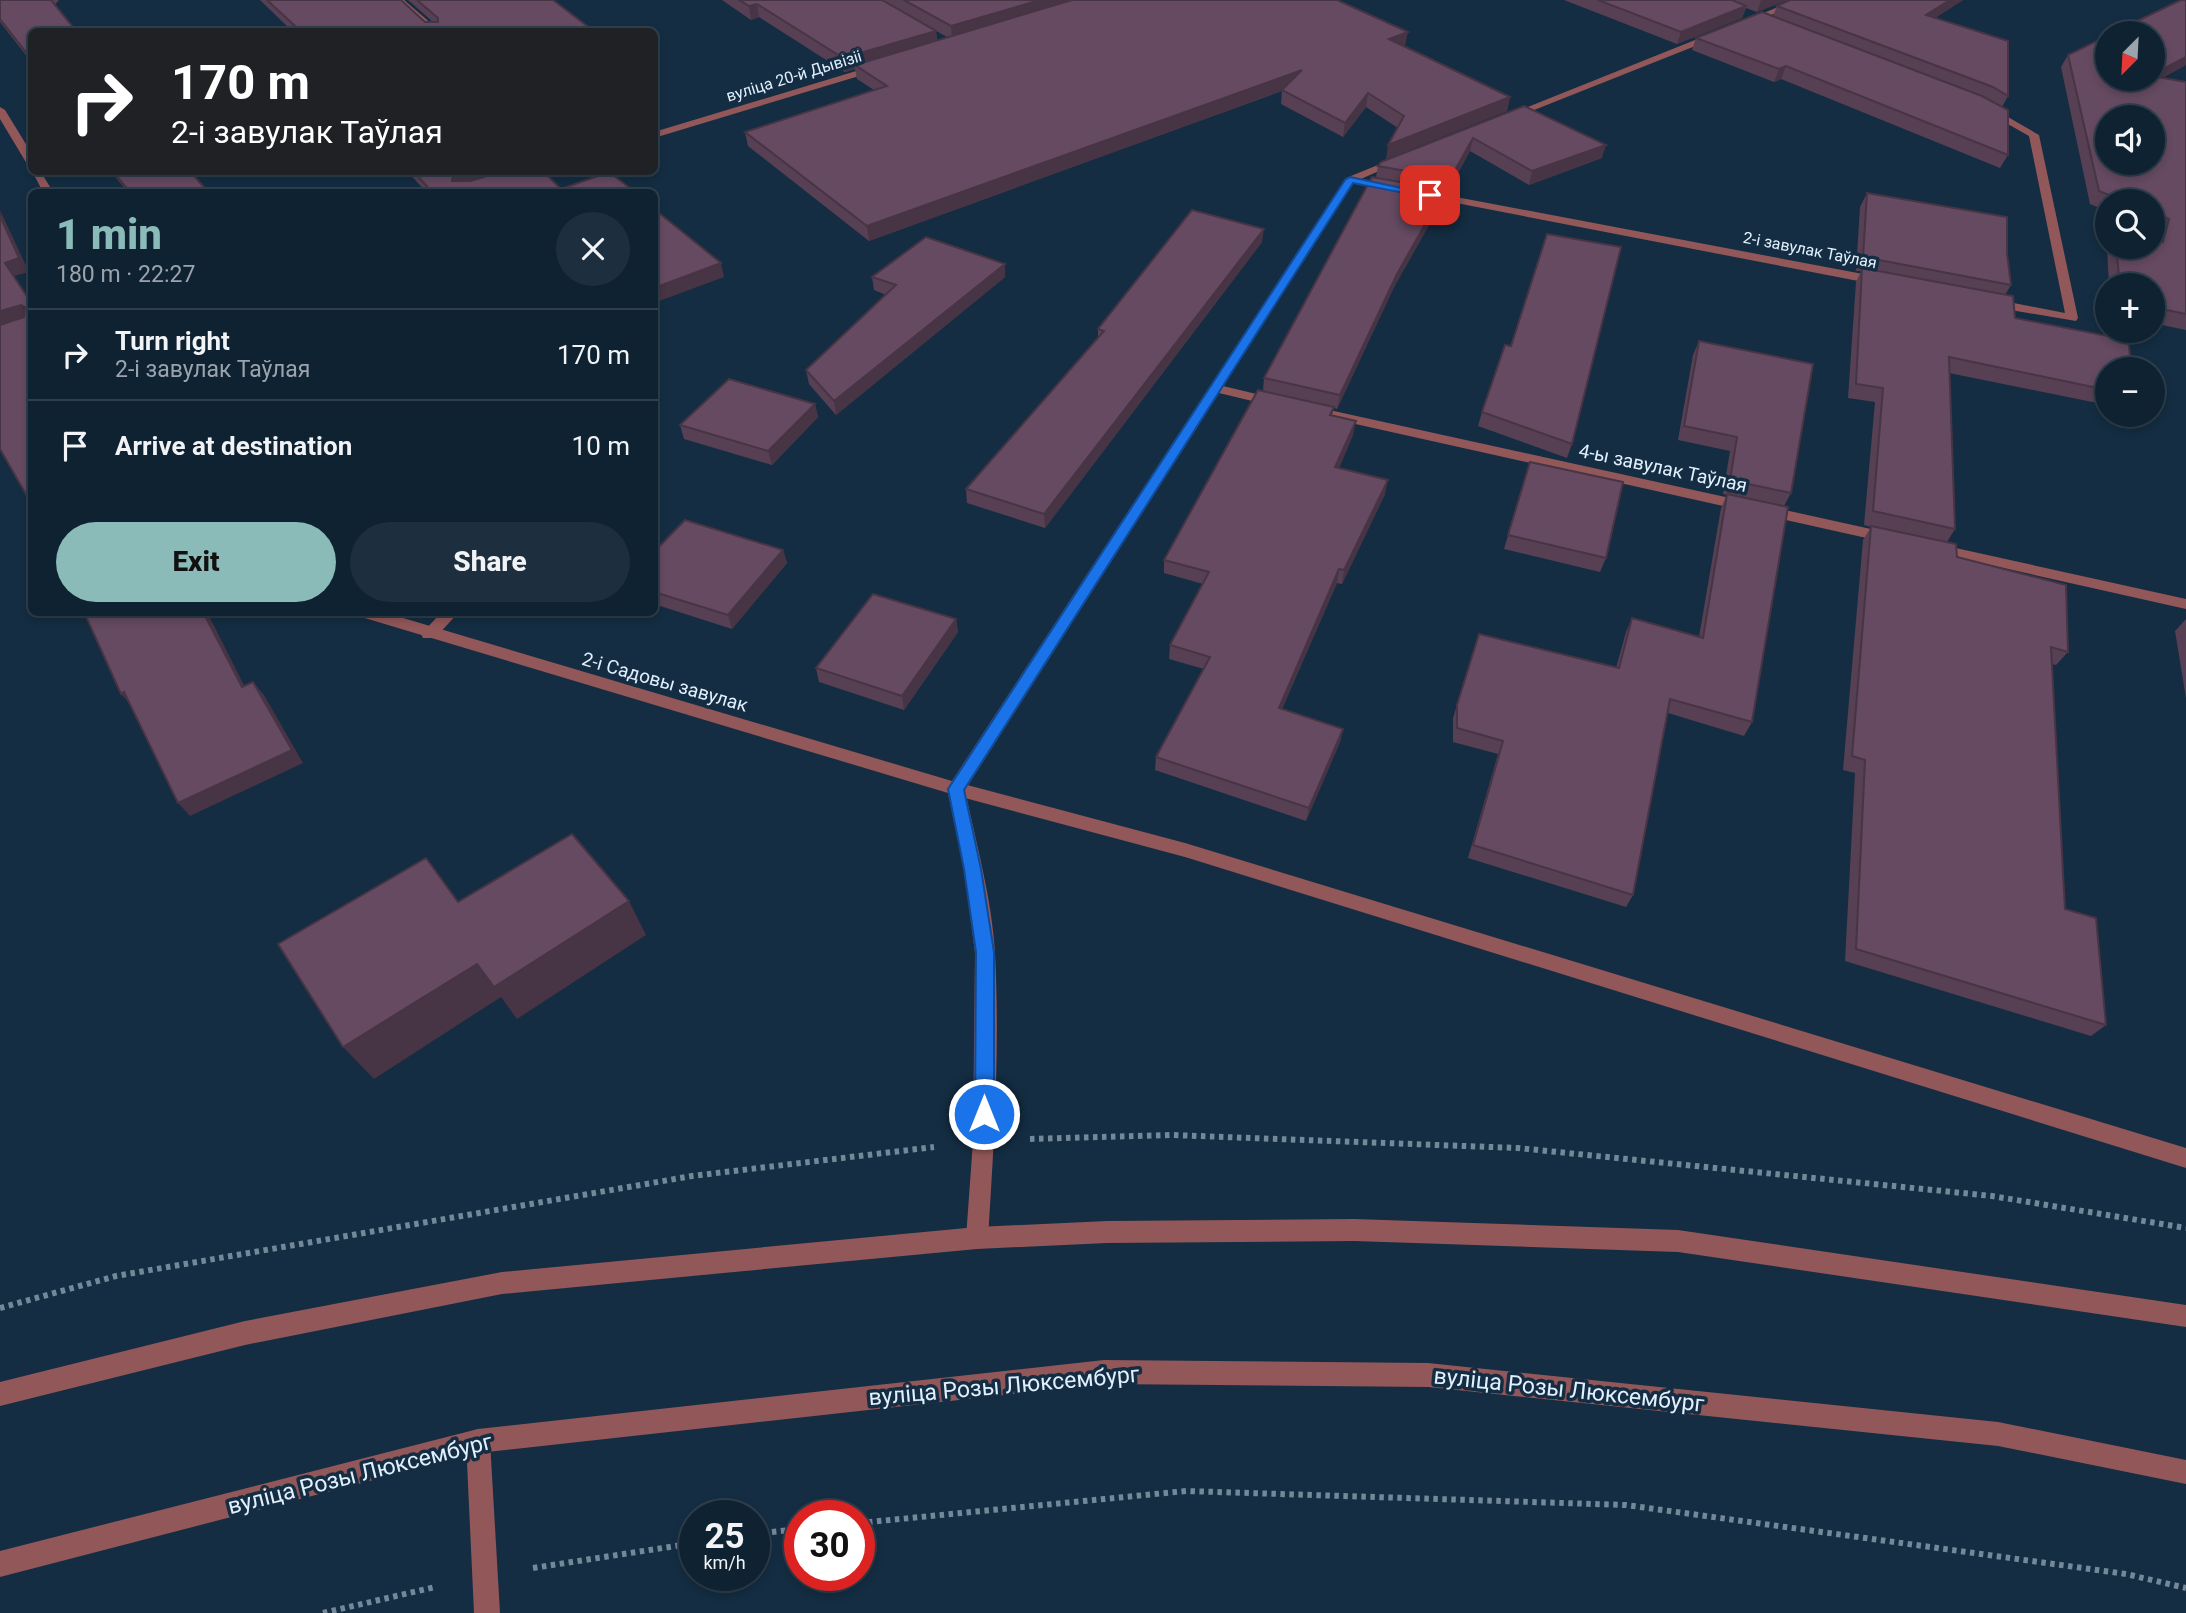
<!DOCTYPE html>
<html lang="en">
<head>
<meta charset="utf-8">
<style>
	:root { --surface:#0f2232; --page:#1d2f3e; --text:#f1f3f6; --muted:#9ba4ac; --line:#2f3f4d; --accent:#8bbbb9 }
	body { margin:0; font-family:Roboto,sans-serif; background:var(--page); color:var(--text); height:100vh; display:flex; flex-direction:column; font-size:26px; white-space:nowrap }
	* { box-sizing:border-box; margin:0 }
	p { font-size:23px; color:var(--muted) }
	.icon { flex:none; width:38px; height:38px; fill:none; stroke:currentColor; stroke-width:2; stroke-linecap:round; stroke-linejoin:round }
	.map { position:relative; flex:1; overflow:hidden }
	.panel { position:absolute; left:28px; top:189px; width:630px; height:427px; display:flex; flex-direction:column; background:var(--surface); border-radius:10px; box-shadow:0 4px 10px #0003,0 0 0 2px var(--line) }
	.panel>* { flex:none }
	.top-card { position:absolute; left:28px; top:28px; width:630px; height:147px; border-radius:10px; box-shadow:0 4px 10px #0003,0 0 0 2px var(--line); background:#202124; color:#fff; overflow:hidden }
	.needle { width:46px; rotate:204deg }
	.buttons { position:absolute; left:2095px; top:21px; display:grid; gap:14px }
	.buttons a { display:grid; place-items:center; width:70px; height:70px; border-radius:50%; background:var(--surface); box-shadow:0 4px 10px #0003,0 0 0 2px var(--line); font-size:35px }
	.speed { position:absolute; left:679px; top:1500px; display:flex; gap:14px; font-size:35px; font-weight:700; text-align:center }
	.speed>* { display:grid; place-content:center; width:91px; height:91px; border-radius:50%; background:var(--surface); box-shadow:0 4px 10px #0003,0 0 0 2px var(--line); line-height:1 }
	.speed small { font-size:18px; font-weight:400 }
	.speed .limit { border:10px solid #d22; background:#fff; color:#111 }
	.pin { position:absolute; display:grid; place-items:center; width:60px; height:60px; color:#fff; margin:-30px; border-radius:14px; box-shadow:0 4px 10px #0006 }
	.me { position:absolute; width:77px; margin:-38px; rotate:0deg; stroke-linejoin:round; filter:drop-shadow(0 0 5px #0008) }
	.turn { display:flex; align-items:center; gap:24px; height:147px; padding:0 28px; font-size:32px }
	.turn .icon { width:91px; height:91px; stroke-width:2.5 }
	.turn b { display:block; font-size:49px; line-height:60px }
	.round { display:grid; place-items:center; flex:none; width:74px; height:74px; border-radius:37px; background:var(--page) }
	.overview { display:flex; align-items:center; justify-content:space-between; height:119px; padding:0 28px }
	h1 { font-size:42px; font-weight:800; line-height:52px; color:var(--accent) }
	.button { display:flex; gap:14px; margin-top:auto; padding:14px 28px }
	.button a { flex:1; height:80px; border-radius:42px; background:var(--accent); color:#111; font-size:28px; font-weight:800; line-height:80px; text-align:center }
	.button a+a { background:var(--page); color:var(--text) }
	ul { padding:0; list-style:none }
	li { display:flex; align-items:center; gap:21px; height:91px; padding:0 28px; border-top:2px solid var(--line) }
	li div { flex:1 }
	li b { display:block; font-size:26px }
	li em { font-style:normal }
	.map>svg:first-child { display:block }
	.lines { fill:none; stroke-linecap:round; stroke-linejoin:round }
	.path { stroke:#738899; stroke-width:6; stroke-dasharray:4.5 4.5; stroke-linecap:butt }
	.service { fill:#925759; fill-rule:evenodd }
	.minor { fill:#925759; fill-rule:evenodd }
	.tertiary { fill:#925759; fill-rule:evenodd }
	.wall { fill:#574053; fill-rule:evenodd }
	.shaded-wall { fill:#473444 }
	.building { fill:#654a61; stroke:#473444; stroke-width:2; fill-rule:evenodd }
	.route { fill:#1a73e8; stroke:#114b97; stroke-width:2 }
	.labels { text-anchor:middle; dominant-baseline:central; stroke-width:7; stroke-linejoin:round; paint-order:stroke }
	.far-street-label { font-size:16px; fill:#e1f0fe; stroke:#142d42 }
	.street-label { font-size:19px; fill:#e1f0fe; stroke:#142d42 }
	.near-street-label { font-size:23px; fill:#e1f0fe; stroke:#142d42 }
</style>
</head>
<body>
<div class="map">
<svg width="2186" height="1613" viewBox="0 0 2186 1613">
	<rect width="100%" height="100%" fill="#142d42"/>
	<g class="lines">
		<g class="path">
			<polyline points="1030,1139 1171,1135 1518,1148 1992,1196 2186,1228"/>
			<polyline points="0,1308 116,1276 692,1176 934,1147"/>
			<polyline points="859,1523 1186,1491 1626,1505 2126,1574 2186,1588"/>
			<polyline points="754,1534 800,1529"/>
			<polyline points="533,1568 695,1543"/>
			<polyline points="323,1613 435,1587"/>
		</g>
		<g class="service">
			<polygon points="442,612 459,612 435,638 423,638 421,634"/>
			<polygon points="956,782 1185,843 2186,1148 2186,1168 1185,857 950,794 947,789 950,784"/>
		</g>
		<g class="minor">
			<polygon points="395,0 404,0 441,32 431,32"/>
			<polygon points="1795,0 1807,0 1750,24 1742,22"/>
			<polygon points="1715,32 1720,35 1718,37 1514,118 1505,116"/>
			<polygon points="1987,105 2039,135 2078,318 2076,321 1993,307 1987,303 1993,299 2065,313 2029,136 1983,110 1982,108"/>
			<polygon points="0,107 5,110 32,154 32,167 27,164 0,119"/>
			<path d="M1395 158 1404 160 1354 182 1223 386 1282 400 1284 403 1277 407 1219 393 965 790C976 843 992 899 995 953 1000 1048 994 1144 988 1238L985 1246 977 1249 969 1246 966 1238 973 1141 975 952 964 869 948 793 358 616 356 612H383L952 781 1346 178Z"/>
			<polygon points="32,171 41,172 53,192 43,192"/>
			<polygon points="1419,190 1879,277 1885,281 1879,285 1415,195 1415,191"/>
			<polygon points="1311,406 1889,533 1896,538 1889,543 1306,413 1306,407"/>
			<polygon points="1933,543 2186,599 2186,609 1928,551 1926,548 1928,545"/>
			<polygon points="478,1429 487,1432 490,1441 500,1613 474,1613 466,1441 469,1432"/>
		</g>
		<g class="tertiary">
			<polygon points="876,65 879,66 879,70 654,138 654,132"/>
			<polygon points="1354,1219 1678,1230 2186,1305 2186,1327 1678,1252 1354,1241 1107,1243 977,1249 502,1294 245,1345 0,1406 0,1382 245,1321 502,1272 977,1227 1107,1221"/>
			<polygon points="1104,1360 1428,1363 1998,1422 2186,1460 2186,1484 1998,1446 1428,1387 1104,1384 478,1453 0,1577 0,1551 478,1429"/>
		</g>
	</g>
	<g class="wall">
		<polygon points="0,0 59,0 32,32 32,63 0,22"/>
		<polygon points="260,0 401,0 425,22 433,22 408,0 553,0 595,32 293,32"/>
		<path d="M722 0H1337L1405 46H1404L1510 97 1507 111 1386 159 1398 128 1366 107 1343 137 1281 104 1282 91 869 241 748 146 745 132 874 90 857 79 855 69 845 72 759 17 751 20ZM936 31 947 37 937 40Z"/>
		<polygon points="1564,0 1788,0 1757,12 1746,8 1742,18 1677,44"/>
		<polygon points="1790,0 1963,0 1935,18 2008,96 2002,107 2008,155 2000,168 1781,79 1774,82 1692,50 1696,38 1773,16 1777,6"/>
		<polygon points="2068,55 2186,65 2162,78 2186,82 2186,330 2152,323 2152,285 2109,285 2107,247 2152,247 2158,241 2160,233 2152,230 2152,201 2107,201 2107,211 2090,204 2061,67"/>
		<polygon points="1524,106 1602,158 1529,185 1470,151 1447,193 1444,192 1441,203 1432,219 1430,220 1429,225 1394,287 1337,409 1334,408 1332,416 1353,435 1339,468 1385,494 1342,584 1337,583 1282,709 1343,729 1340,742 1306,821 1155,770 1156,757 1204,669 1169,659 1170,645 1203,584 1164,573 1164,560 1263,391 1264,378 1376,177 1378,166"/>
		<polygon points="111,172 191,172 208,192 128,192"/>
		<polygon points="408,172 544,172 561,189 635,192 426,192"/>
		<polygon points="1867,193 2007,253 2011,285 2005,295 2015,318 2107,369 2107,405 1949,373 1955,529 1947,542 1957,557 2068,652 2056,665 2052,664 2065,909 2106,1025 2091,1036 1845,961 1855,773 1843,770 1863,540 1871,527 1864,525 1875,402 1848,398 1856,282 1861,271 1856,271 1860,207"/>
		<polygon points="1262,242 1045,528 967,503 966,489 1098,337 1098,329"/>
		<polygon points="1005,264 1005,277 836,415 809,384 806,370 886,295 874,290 872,277"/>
		<polygon points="1699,341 1791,493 1784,506 1752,722 1744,736 1668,713 1633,895 1626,907 1468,858 1498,754 1453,742 1453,718 1479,634 1616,668 1626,632 1632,618 1699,637 1721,508 1727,495 1723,494 1730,451 1678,440 1693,355"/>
		<polygon points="815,404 818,417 772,465 684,439 680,425"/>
		<polygon points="1482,412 1572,444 1567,458 1478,426"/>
		<polygon points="1530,462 1606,558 1600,572 1504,549"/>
		<polygon points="783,550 787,563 732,629 654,604 654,552"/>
		<polygon points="956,619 958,632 904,710 819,682 816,668"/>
		<polygon points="2186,619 2186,698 2175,631"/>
	</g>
	<g class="shaded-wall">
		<polygon points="1040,0 1086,0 952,40 951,26"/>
		<polygon points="1761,0 1788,0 1757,12"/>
		<polygon points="1950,0 1963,0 1920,27 1926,15"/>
		<polygon points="757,4 759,17 751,20 749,6"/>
		<polygon points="1746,6 1742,18 1677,44 1681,32"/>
		<polygon points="936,31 937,44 855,65 855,69 845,72 843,58"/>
		<polygon points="1408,32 1405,46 1386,53 1389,39"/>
		<polygon points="2186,57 2186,65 2143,89 2152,79 2152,75"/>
		<polygon points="1786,66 1781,79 1774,82 1779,69"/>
		<polygon points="1302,70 1301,84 869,241 867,226"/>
		<polygon points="1368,93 1366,107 1343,137 1345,123"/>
		<polygon points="1510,97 1507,111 1386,159 1388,145"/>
		<polygon points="1473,138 1470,151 1447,193 1450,179"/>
		<polygon points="1606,145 1602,158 1529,185 1532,171"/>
		<polygon points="469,172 515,172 458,189 452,181 453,176"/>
		<polygon points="1444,190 1441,203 1432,219 1430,220 1429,225 1394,287 1337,409 1340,395 1423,210"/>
		<polygon points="0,210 29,272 14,276 32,304 5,263"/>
		<polygon points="1264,229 1262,242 1045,528 1044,514"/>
		<polygon points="721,263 724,277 654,303 654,288"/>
		<polygon points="1005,264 1005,277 836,415 834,401"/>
		<polygon points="21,305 31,318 0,328 0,311"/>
		<polygon points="815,404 818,417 772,465 768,451"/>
		<polygon points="1356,421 1353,435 1333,481 1335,467"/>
		<polygon points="1388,480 1385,494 1342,584 1344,570"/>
		<polygon points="783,550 787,563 732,629 728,615"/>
		<polygon points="1339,569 1337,583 1276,722 1279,708"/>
		<polygon points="203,612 207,612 252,701 242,687"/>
		<polygon points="956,619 958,632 904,710 902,696"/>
		<polygon points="253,682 264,695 303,763 190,816 178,803"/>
		<polygon points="124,692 133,707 121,694"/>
		<polygon points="1343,729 1340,742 1306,821 1309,808"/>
		<polygon points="629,901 646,935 517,1019 501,997 374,1079 343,1047 477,964"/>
	</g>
	<g class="building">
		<polygon points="0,0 51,0 77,32 32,32 32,60 0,19"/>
		<polygon points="267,0 401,0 425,22 438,22 438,18 417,0 553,0 595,32 299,32 295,26"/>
		<polygon points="739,0 882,0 936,31 843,58 757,4 749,6"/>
		<polygon points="904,0 1040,0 951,26"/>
		<polygon points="1072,0 1337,0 1408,32 1389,39 1510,97 1388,145 1404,116 1368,93 1345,123 1282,90 1302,70 867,226 745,132 887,86 855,65"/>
		<polygon points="1598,0 1732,0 1746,6 1681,32"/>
		<polygon points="1790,0 1950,0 1926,15 2008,41 2008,96 1993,87 1777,6"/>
		<polygon points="2181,0 2186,0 2186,57 2152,75 2152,33 2112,33"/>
		<polygon points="1762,12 1982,96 2008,110 2008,155 1786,66 1779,69 1696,38"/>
		<path d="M2107 36V79H2152V76L2186 82V314L2152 307V285H2120L2116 247H2152V240L2163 242 2169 219 2152 213V201H2124L2099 191 2068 55ZM2107 117H2152V163H2107Z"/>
		<polygon points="1524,106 1606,145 1532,171 1473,138 1450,179 1378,166 1381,162"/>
		<polygon points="113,172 191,172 208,192 130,192"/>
		<polygon points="414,172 469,172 453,176 452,181 470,181 501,172 544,172 561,189 609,172 635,192 432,192"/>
		<polygon points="1372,177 1444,190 1435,206 1423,210 1432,212 1397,274 1340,395 1264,378"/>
		<polygon points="1867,193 2007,217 2007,253 2011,285 1863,257"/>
		<polygon points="654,209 721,263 654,288"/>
		<polygon points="1192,210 1264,229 1044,514 966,489 1104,331 1098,329"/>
		<polygon points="0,216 19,258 5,263 32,304 32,506 27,496 0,449 0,325 24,317 25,307 21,305 0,311"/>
		<polygon points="1547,234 1621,247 1572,444 1482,412 1505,345 1511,346"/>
		<polygon points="926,237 1005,264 834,401 806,370 896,285 872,277"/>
		<polygon points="1862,268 2013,296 2015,318 2128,340 2132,369 2107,369 2107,390 1949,357 1955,529 1873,511 1883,388 1856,384"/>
		<polygon points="1699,341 1813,364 1791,493 1730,480 1737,437 1684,426"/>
		<polygon points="729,379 815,404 768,451 680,425"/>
		<polygon points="1258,390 1334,407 1330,415 1356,421 1335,467 1388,480 1344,570 1339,569 1279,708 1343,729 1309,808 1156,757 1210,657 1170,645 1209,572 1164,560"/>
		<polygon points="1530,462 1623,482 1606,558 1508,535"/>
		<polygon points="1727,494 1788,507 1752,722 1670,699 1633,895 1473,845 1503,741 1457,728 1457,705 1479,634 1619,668 1632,618 1703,638"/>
		<polygon points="685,520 783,550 728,615 654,592 654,552"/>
		<polygon points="1871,526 1956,544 1957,557 2066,585 2068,652 2051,647 2065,909 2096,918 2106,1025 1856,949 1865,760 1852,756"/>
		<polygon points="873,594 956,619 902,696 816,668"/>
		<polygon points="84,612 203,612 242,687 253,682 292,750 178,803 124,692 121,694"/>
		<polygon points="572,834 629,901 494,987 477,964 343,1047 278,944 426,858 458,902"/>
	</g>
	<polygon class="route" points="1350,177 1435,195 1430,198 1353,183 964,790 981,869 994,952 994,1114 991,1120 984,1123 978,1120 975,1114 976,952 964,869 948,789 1345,180"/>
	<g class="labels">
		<g class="far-street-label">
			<text transform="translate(794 76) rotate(-17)">вуліца 20-й Дывізіі</text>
			<text transform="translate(1810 250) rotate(11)">2-і завулак Таўлая</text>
		</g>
		<g class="street-label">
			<text transform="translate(1663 468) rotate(12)">4-ы завулак Таўлая</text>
			<text transform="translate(665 682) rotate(16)">2-і Садовы завулак</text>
		</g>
		<g class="near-street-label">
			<text transform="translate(1004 1386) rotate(-5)">вуліца Розы Люксембург</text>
			<text transform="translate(1569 1390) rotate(6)">вуліца Розы Люксембург</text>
			<text transform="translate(360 1474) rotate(-14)">вуліца Розы Люксембург</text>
		</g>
	</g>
</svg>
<div class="buttons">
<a><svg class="needle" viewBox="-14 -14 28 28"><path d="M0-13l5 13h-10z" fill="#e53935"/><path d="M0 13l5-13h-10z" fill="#9ba4ac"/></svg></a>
<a><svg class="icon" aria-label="sound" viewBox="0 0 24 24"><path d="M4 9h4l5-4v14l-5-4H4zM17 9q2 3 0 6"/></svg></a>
<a><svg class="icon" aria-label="search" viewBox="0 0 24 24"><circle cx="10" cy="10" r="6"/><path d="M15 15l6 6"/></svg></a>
<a>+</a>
<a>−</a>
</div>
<div class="speed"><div>25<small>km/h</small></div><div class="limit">30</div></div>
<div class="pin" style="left:1430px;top:195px;background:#d93025"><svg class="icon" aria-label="arrive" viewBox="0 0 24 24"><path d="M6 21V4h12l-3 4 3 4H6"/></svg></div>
<svg class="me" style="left:984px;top:1114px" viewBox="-20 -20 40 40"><circle r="17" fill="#1a73e8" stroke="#fff" stroke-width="3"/><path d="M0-11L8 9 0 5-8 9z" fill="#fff"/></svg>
<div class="top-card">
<div class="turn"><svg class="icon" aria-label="right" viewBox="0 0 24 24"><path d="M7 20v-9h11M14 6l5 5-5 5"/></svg><div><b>170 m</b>2-і завулак Таўлая</div></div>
</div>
<section class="panel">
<div class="overview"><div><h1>1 min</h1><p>180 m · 22:27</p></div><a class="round"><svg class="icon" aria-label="close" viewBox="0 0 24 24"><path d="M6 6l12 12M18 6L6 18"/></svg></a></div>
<ul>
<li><svg class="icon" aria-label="right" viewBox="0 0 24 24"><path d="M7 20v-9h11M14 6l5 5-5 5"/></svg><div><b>Turn right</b><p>2-і завулак Таўлая</p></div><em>170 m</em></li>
<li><svg class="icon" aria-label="arrive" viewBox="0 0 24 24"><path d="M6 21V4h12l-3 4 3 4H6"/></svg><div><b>Arrive at destination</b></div><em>10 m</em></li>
</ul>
<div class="button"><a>Exit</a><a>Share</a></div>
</section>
</div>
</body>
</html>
